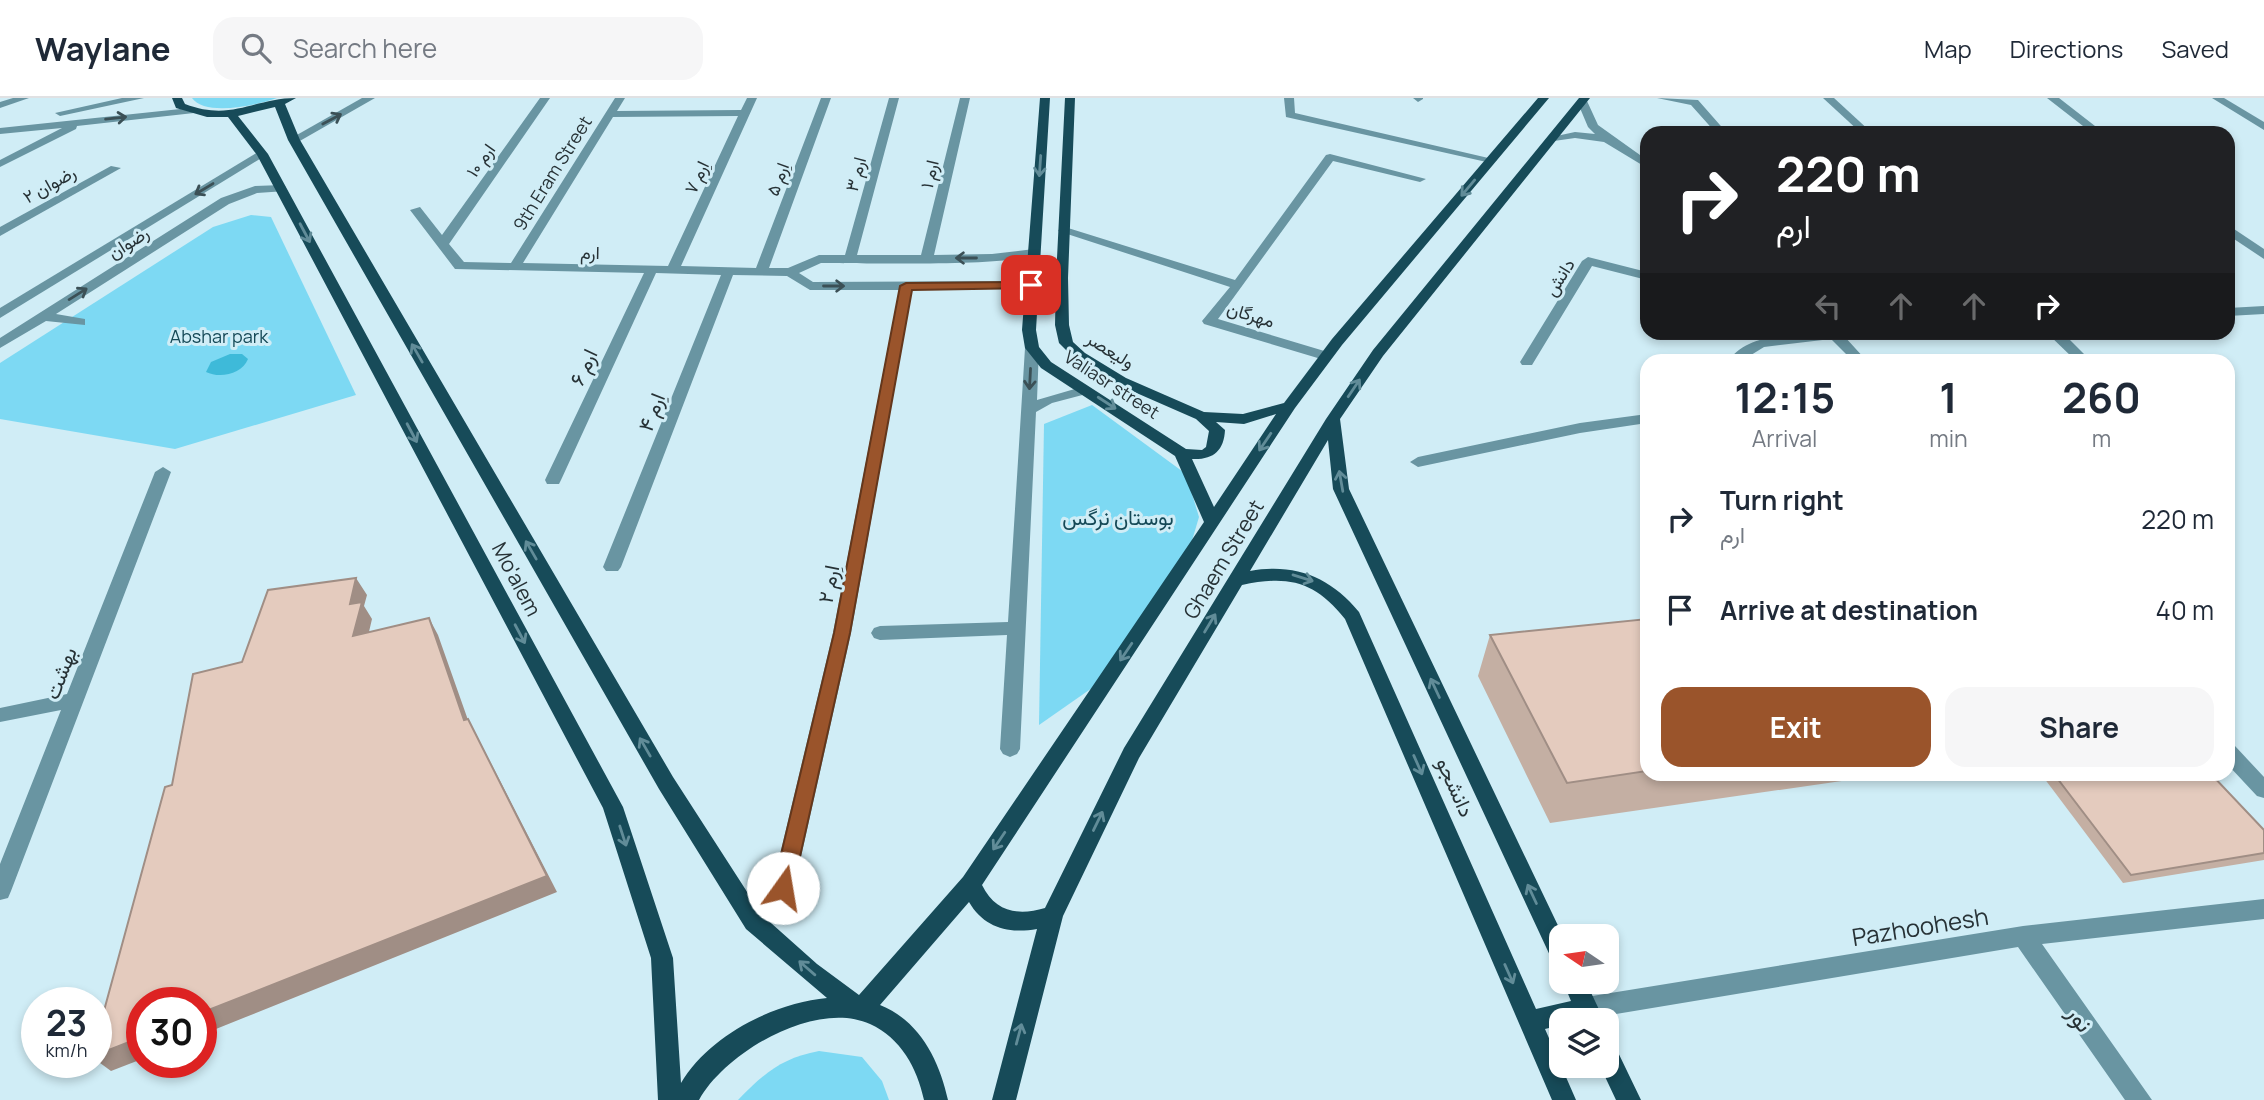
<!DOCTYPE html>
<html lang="en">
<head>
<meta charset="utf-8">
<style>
	:root { --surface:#fff; --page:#f6f6f7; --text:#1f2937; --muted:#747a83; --line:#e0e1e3; --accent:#9a542b }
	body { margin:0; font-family:Manrope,Vazirmatn,sans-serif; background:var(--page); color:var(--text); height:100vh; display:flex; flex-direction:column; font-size:26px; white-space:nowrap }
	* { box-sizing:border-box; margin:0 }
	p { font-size:23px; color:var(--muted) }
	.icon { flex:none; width:38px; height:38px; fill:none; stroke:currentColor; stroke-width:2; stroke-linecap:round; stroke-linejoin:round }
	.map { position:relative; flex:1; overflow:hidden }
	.sheet { position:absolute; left:1640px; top:256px; width:595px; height:427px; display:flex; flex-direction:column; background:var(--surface); border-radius:21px; box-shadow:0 4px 10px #0003 }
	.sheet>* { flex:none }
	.banner { position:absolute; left:1640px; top:28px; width:595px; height:214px; border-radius:21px; box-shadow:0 4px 10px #0003; background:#202124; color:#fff; overflow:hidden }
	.needle { width:46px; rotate:283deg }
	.buttons { position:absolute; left:1549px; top:826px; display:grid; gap:14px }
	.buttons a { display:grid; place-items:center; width:70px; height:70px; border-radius:14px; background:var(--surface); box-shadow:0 4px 10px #0003; font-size:35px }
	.speed { position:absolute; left:21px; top:889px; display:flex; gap:14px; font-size:35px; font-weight:700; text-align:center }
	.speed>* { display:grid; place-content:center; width:91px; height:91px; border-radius:50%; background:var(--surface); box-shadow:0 4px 10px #0003; line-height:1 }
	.speed small { font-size:18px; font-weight:400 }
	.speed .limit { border:10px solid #d22; background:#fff; color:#111 }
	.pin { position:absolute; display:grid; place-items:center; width:60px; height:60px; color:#fff; margin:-30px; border-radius:14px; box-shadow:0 4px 10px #0006 }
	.me { position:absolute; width:77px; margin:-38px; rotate:13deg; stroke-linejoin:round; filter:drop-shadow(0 0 5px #0008) }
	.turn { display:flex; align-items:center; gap:24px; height:147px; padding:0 21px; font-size:32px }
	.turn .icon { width:91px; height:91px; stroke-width:2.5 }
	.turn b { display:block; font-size:49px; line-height:60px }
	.lanes { display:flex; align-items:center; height:66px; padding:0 21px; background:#0003; justify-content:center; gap:35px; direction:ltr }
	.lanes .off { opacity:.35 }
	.eta { display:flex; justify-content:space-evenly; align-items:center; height:119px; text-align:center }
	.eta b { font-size:42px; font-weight:700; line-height:49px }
	.primary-button { display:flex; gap:14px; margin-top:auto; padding:14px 21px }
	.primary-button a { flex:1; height:80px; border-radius:21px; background:var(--accent); color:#fff; font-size:28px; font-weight:700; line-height:80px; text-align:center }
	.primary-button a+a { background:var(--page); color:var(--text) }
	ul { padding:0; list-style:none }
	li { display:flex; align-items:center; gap:21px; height:91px; padding:0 21px }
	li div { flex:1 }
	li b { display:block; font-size:26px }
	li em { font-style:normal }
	header { display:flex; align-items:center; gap:42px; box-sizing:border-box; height:98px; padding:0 35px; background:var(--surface); border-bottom:2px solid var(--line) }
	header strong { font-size:33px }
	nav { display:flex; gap:38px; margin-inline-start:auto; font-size:24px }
	.search { width:490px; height:63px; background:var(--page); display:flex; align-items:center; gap:18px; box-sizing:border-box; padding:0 24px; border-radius:21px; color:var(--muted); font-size:26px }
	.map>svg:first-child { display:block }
	.green { fill:#7dd9f3 }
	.water { fill:#3ebad9 }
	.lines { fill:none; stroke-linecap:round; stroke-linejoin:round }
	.minor { fill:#6995a2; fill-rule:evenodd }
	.major { fill:#174b59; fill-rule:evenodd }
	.wall { fill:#c4afa3 }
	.shaded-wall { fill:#a08e85 }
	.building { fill:#e4cbbe; stroke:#a08e85; stroke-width:2 }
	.oneway { stroke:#3b5056 }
	.oneway2 { stroke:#618c98 }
	.route { fill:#9a542b; stroke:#64371c; stroke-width:2 }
	.labels { text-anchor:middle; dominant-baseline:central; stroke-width:6; stroke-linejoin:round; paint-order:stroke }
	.far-street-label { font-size:18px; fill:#273236; stroke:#d0edf6 }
	.far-park-label { font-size:18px; fill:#154957; stroke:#d0edf6 }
	.street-label { font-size:21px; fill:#273236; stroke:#d0edf6 }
	.park-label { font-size:21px; fill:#154957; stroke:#d0edf6 }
	.near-street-label { font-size:24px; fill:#273236; stroke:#d0edf6 }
</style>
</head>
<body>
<header>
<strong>Waylane</strong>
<div class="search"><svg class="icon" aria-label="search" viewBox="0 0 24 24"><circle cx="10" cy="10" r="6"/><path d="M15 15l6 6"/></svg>Search here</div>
<nav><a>Map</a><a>Directions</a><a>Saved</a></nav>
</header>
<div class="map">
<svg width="2264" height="1002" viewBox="0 0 2264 1002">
	<rect width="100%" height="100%" fill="#d0edf6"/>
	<g class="green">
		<path d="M192 0H277C258 7 205 19 192 0Z"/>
		<polygon points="251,117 271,119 356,297 175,351 0,321 0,265 213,129"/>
		<polygon points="1092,307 1186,376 1199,419 1191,446 1092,590 1039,627 1044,326"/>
		<path d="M819 953 862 959 882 983 889 1002H738C764 975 782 960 819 953Z"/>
	</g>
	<path class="water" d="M230 256H242L248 261C242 276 220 281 206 274L211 264Z"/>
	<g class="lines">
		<g class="minor">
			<polygon points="13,0 29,0 0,10 0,4"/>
			<polygon points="122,0 144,0 60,18 55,15"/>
			<polygon points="362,0 375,0 298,44 288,42"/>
			<path d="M540 0H550L449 146 464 164 511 165 615 0H625L617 13 741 12 747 0H757L681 168 756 170 821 0H831L769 170H788L819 157H845L889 0H899L857 157H921L960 0H970L934 157 992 156 1034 151 1040 155C1023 169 854 165 821 165L799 175 813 184 1031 183 1038 187 1031 191H912L851 535 794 790 791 797 783 799 775 797 772 790 833 535 899 192H810L787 178 733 177 621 469 618 473H606L603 469 721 177 656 175 561 382 559 386H547L545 382 644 175 455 171 410 112 420 109 442 137ZM738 18 668 168 523 165 613 19Z"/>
			<polygon points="1284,0 1294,0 1295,15 1497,62 1491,65 1286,19"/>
			<polygon points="1413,0 1423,0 1423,1 1418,4"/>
			<polygon points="1581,0 1587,3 1598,27 1647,62 1647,70 1604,44 1575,40 1547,44 1547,40 1575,34 1595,36 1588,29 1577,3"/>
			<polygon points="1657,0 1698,2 1727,35 1716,35 1691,7"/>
			<polygon points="1823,0 1834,0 1872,35 1861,35"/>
			<polygon points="2047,0 2059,0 2104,35 2092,35"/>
			<polygon points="2212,0 2224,0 2264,24 2264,32"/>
			<polygon points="190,10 194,11 194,15 77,28 76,31 0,69 0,62 62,30 0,36 0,30"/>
			<polygon points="258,54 268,56 0,220 0,210"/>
			<polygon points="1330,56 1426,81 1420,84 1333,63 1218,221 1331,255 1331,261 1321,261 1204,226 1202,223 1230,189 1058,133 1060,130 1068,130 1235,182 1326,57"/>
			<polygon points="111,68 121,70 0,138 0,129"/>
			<polygon points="282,87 286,89 286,93 257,95 229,106 56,216 85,221 85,227 46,223 0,250 0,240 221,100 255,88"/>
			<polygon points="2228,127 2264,151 2264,161 2228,137"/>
			<polygon points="1588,159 1647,174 1647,182 1592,168 1532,267 1522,267 1520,264 1582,163"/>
			<polygon points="2264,208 2264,216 2228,218 2228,210"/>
			<path d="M1820 234H1854L1844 238 1866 262H1852L1831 241 1764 249 1743 262H1729C1752 233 1788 241 1820 234Z"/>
			<polygon points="2046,234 2062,234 2090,262 2075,262"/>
			<polygon points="1032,246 1039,250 1037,302 1085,288 1092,292 1090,295 1052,305 1036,314 1020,651 1017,656 1010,659 1003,656 1000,651 1007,537 880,542 874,540 871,535 874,530 880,528 1008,524 1025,250"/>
			<polygon points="1647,316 1647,325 1580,335 1418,369 1410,364 1418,359 1580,325"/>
			<polygon points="163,369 171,374 11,793 8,800 0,802 0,766 61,612 0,624 0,610 67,596 155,374"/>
			<polygon points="2228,646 2235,648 2264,679 2264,700 2257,698 2228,667"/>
			<polygon points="2264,801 2264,821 2042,846 2152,1002 2125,1002 2018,849 1586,921 1578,918 1574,910 1578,902 1586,899 2023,828"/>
		</g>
		<g class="major">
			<path d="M172 0H182L185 6C232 24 254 0 296 0L285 6 300 42 673 679 762 817 817 866 859 897 963 779 1204 424 1175 358 1041 270 1025 250 1022 232 1040 0H1050L1036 232 1039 249 1051 264 1186 351 1202 352 1206 349 1209 333 1196 321 1116 286 1075 261 1059 245 1055 227 1056 180 1065 0H1075L1068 180 1069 227 1073 244 1085 255 1126 280 1204 314 1243 316 1284 305 1332 241 1538 0H1549L1342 247 1295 310 982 787C995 814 1018 818 1045 810L1124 650 1326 321 1373 252 1579 0H1590L1383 258 1340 321 1349 391 1563 838H1561V867L1553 864 1333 391 1328 342 1250 473C1295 465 1330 479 1359 514L1536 911 1571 903 1563 884H1586L1604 922H1561V927L1545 931 1576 1002H1552L1345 521C1315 483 1288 477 1242 487L1139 660 1063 818 1016 1002H992L1037 831C1009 836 984 830 969 804L880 907C920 923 939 962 948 1002H924C917 970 901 940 870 926 815 901 725 955 699 1002H658L651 860 603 710 257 57 228 19H207L176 10ZM275 9 288 42 659 691 746 831 827 900C773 905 709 938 681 985L673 860 623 709 268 56 238 18ZM1276 316 1214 409 1192 361C1213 362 1224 353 1225 332L1216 324 1244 326Z"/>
			<polygon points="1606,943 1614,946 1641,1002 1616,1002 1600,968 1606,968"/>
		</g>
	</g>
	<g class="wall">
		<polygon points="1647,521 1647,676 1884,676 1883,677 1550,725 1478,578 1490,537"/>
		<polygon points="2041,676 2211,676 2264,732 2264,762 2123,785"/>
	</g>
	<g class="shaded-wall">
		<polygon points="356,480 367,497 364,508 372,521 364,555 353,538 350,506"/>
		<polygon points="429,520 438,537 468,622 477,638 557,794 201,937 201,915 464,622"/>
		<polygon points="142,939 142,961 111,973 96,962 96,957"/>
	</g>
	<g class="building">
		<polygon points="356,480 350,506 362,504 353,538 429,520 464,622 468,621 547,778 201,915 201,905 142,905 142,939 96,957 96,942 165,689 172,687 193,576 242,564 268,492"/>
		<polygon points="1647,521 1647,673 1567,685 1490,537"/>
		<polygon points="2054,676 2211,676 2264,732 2264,755 2131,777"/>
	</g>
	<defs><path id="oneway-shaft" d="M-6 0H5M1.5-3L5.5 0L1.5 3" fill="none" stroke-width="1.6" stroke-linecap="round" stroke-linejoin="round" transform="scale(1.75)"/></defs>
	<g class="oneway">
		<use href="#oneway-shaft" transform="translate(116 20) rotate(-6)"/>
		<use href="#oneway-shaft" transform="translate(332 21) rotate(-28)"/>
		<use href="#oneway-shaft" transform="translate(204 91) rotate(149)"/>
		<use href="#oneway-shaft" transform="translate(966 160) rotate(-180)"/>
		<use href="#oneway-shaft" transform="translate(834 188)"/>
		<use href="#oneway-shaft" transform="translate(78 196) rotate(-32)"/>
		<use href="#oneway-shaft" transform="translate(1030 281) rotate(93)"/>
	</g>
	<g class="oneway2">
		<use href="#oneway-shaft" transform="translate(1040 68) rotate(94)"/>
		<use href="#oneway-shaft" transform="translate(1468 90) rotate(130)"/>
		<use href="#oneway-shaft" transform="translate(305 135) rotate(62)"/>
		<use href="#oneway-shaft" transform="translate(417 255) rotate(-120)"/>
		<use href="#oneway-shaft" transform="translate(1354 290) rotate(-56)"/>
		<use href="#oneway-shaft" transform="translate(1107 305) rotate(33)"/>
		<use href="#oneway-shaft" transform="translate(412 335) rotate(62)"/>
		<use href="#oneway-shaft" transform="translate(1265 344) rotate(124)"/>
		<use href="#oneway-shaft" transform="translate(1341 383) rotate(-100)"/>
		<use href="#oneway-shaft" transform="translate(531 452) rotate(-120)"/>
		<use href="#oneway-shaft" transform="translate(1303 480) rotate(17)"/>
		<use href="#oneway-shaft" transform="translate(1210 525) rotate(-59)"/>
		<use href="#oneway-shaft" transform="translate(520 536) rotate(62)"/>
		<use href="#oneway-shaft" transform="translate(1126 554) rotate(124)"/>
		<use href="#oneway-shaft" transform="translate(1435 590) rotate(-115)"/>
		<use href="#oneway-shaft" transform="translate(645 649) rotate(-120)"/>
		<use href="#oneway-shaft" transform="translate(1418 667) rotate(66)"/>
		<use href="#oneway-shaft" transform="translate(1098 723) rotate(-64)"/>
		<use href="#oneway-shaft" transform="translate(623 738) rotate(72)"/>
		<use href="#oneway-shaft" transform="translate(999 743) rotate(124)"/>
		<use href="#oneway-shaft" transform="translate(1532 796) rotate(-115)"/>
		<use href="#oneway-shaft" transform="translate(807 870) rotate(-139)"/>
		<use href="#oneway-shaft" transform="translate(1509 876) rotate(66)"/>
		<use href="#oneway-shaft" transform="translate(1019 936) rotate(-75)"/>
	</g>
	<polygon class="route" points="1031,184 1036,185 1036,190 912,192 850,535 793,790 790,796 783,799 776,796 773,790 834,535 900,188 906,185"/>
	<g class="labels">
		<g class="far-street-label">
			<text transform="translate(480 62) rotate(-55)">ارم ۱۰</text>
			<text transform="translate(552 75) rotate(-58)">9th Eram Street</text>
			<text transform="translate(855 76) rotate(-75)">ارم ۳</text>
			<text transform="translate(929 76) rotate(-77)">ارم ۱</text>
			<text transform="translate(696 79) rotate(-65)">اِرم ۷</text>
			<text transform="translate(777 81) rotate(-70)">اِرم ۵</text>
			<text transform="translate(49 86) rotate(-29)">رضوان ۲</text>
			<text transform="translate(128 144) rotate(-32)">رضوان</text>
			<text transform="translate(590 154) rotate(1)">ارم</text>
			<text transform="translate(1559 179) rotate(-58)">دانش</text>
			<text transform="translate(1251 216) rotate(17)">مهرگان</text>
			<text transform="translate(1111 252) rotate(32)">ولیعصر</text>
			<text transform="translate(1112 286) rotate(33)">Valiasr street</text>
		</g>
		<g class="far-park-label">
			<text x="219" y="238">Abshar park</text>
		</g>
		<g class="street-label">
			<text transform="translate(583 269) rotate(-65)">ارم ۶</text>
			<text transform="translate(651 314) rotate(-69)">اِرم ۴</text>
			<text transform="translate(1223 461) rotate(-59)">Ghaem Street</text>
			<text transform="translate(517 481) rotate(62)">Mo'alem</text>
			<text transform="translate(828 486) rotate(-79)">اِرم ۲</text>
			<text transform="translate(60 575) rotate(-69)">بهشت</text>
			<text transform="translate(1456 689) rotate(66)">دانشجو</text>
		</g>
		<g class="park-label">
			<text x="1118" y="419">بوستان نرگس</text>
		</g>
		<g class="near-street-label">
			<text transform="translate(1920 828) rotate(-9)">Pazhoohesh</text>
			<text transform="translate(2081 920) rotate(55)">نور</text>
		</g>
	</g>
</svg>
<div class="buttons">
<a><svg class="needle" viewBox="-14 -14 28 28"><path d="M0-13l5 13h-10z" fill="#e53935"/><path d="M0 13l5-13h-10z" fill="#747a83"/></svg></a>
<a><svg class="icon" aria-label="layers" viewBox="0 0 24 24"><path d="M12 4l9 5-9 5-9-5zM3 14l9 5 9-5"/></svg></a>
</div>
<div class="speed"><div>23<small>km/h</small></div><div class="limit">30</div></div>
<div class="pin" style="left:1031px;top:187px;background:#d93025"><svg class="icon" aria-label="arrive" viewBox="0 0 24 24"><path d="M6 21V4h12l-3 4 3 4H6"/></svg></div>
<svg class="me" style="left:783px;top:790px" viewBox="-20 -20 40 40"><circle r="19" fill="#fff"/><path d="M0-13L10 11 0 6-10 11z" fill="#9a542b"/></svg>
<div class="banner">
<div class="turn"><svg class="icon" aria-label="right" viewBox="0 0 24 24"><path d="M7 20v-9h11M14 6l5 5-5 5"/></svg><div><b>220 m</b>ارم</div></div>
<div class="lanes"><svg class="icon off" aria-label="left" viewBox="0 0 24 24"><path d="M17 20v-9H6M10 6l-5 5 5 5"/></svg><svg class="icon off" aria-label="ahead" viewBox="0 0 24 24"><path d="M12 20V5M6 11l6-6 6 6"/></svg><svg class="icon off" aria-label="ahead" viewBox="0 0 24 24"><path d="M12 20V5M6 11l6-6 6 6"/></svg><svg class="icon" aria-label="right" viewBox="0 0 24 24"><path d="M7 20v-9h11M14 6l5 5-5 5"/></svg></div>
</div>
<section class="sheet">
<div class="eta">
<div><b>12:15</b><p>Arrival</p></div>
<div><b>1</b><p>min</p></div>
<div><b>260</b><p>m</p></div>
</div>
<ul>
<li><svg class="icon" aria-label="right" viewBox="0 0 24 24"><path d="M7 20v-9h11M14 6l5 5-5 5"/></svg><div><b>Turn right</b><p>ارم</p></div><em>220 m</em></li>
<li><svg class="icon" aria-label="arrive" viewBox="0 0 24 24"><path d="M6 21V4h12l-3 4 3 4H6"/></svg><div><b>Arrive at destination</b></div><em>40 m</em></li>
</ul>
<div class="primary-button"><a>Exit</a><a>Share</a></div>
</section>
</div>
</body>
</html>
